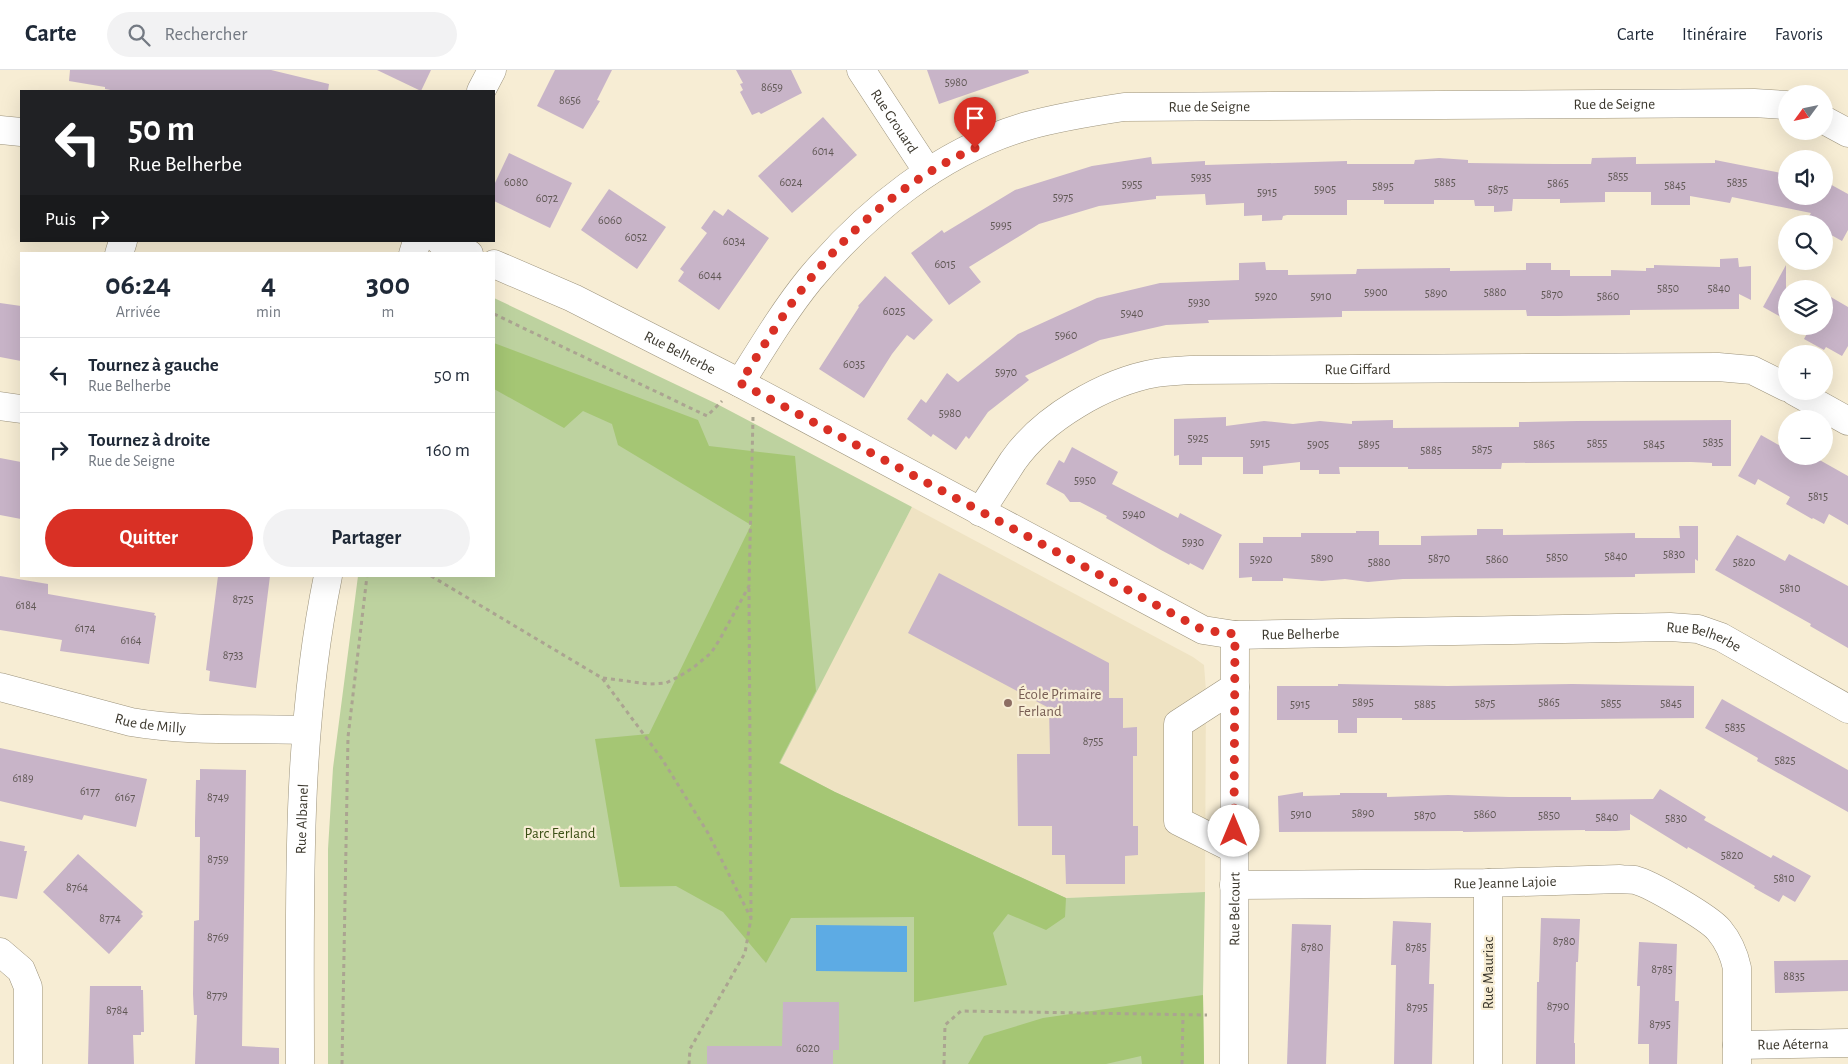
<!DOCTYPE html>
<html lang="fr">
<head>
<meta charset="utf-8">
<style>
	:root { --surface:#fff; --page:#f2f2f3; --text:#1f2937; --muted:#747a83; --line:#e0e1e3; --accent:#d93025 }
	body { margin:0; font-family:"Alegreya Sans",sans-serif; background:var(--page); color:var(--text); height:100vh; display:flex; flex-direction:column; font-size:19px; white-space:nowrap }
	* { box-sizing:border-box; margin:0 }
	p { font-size:16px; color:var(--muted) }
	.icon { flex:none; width:28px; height:28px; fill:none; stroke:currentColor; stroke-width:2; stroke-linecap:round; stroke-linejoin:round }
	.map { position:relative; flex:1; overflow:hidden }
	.drawer { position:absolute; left:20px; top:182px; width:475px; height:325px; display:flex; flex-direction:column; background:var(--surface); border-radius:0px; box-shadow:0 5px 20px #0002 }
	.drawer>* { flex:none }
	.hud { position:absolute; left:20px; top:20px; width:475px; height:152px; border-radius:0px; box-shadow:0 5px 20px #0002; background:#202124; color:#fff; overflow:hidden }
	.needle { width:32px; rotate:237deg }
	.fabs { position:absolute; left:1778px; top:15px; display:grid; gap:10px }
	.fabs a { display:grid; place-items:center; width:55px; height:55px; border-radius:50%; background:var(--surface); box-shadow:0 5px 20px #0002; font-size:25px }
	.pin { position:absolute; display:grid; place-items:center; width:42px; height:42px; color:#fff; margin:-51px -21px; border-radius:50% 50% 50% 0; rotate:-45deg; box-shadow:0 0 5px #0007 }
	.pin .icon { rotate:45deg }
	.me { position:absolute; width:55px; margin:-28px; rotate:0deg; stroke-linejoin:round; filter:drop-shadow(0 0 4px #0008) }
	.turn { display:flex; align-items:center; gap:18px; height:105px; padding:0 25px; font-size:22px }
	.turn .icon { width:65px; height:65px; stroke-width:2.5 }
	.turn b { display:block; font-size:35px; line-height:42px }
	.then { display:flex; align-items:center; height:48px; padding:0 25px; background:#0003; gap:10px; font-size:19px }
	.eta { display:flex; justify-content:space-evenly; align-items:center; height:85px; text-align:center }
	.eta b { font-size:30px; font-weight:700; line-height:35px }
	.action { display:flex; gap:10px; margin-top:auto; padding:10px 25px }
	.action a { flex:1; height:58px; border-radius:30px; background:var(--accent); color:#fff; font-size:20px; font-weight:700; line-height:58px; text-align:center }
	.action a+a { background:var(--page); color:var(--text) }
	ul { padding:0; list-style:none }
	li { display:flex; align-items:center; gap:15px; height:75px; padding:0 25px; border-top:1px solid var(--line) }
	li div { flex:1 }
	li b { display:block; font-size:19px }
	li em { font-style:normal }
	header { display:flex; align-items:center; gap:30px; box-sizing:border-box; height:70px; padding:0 25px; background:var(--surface); border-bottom:1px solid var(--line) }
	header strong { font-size:24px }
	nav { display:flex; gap:28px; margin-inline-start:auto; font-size:18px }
	.search { width:350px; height:45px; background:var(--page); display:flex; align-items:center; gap:12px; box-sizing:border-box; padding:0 18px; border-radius:28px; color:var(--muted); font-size:19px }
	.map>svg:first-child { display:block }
	.built { fill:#efe3c3 }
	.green { fill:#bdd29f }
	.forest { fill:#a5c674 }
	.water { fill:#5dabe4 }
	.building { fill:#c8b4c8 }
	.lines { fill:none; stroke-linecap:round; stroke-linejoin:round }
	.minor-casing { stroke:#9c937c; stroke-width:29 }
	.path { stroke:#aba491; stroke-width:3; stroke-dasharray:4 4; stroke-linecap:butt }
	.minor { stroke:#fff; stroke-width:28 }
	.route { stroke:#d93025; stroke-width:9; stroke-dasharray:0 16.2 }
	.education-dot { fill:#8d6e63; stroke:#f7edd4; stroke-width:2 }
	.labels { text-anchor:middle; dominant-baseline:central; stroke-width:4.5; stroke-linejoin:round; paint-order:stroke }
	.number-label { font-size:12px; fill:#5f5754 }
	.street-label { font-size:15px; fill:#3c382e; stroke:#f7edd4 }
	.education-label { font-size:15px; fill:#785e54; stroke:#f7edd4; text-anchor:start }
	.park-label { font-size:15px; fill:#3b4f14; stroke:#f7edd4 }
</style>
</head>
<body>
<header>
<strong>Carte</strong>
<div class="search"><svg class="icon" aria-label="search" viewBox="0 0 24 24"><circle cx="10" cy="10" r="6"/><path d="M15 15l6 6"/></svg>Rechercher</div>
<nav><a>Carte</a><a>Itinéraire</a><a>Favoris</a></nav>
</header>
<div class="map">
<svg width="1848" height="994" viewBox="0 0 1848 994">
	<rect width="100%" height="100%" fill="#f7edd4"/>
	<polygon class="built" points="912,437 1193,587 1204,595 1206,621 1205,822 1066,828 835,722 779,693"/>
	<polygon class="green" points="494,228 717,334 912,437 780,693 835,722 1066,828 1205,822 1203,925 1204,994 328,994 328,779 333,698 358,506 494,506"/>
	<g class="forest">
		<polygon points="494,273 698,350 709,376 795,386 816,621 779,693 835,722 1066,828 1065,847 1046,860 1008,844 993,863 1007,915 914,932 914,847 791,848 766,893 723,842 676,816 620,817 595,669 649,664 751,455 618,375 612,354 583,341 564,358 494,319"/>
		<polygon points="1203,925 1204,994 1142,994 1141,986 1106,994 968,994 984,966 1043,948"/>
	</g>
	<polygon class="water" points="816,855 907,856 907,902 816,901"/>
	<g class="building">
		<polygon points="70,0 271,0 329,14 328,21 116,21 105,19 105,17 69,11"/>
		<polygon points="377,0 431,0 421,21"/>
		<polygon points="555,0 612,0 597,30 600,31 583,59 537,36"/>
		<polygon points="736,0 791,0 802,23 761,44 759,42 752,45 740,22 743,20 740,14 743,13"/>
		<polygon points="927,0 1028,0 1029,3 939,34"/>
		<polygon points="823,47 857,85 792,143 758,106"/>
		<polygon points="509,83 572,113 550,158 494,131 494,115"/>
		<polygon points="1151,87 1152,94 1205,91 1205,95 1347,91 1347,94 1414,94 1415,90 1439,88 1468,90 1468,93 1555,94 1591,94 1592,88 1636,87 1636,94 1715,93 1715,90 1786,104 1786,126 1824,126 1824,120 1828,113 1848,124 1848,160 1842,171 1824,161 1824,154 1811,154 1806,151 1811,143 1732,127 1730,133 1690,126 1690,135 1651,135 1651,122 1605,122 1605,132 1560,133 1560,129 1513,129 1512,141 1494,142 1494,136 1475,136 1474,130 1434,130 1434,134 1384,134 1384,130 1347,130 1347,145 1287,145 1283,146 1282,150 1262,151 1262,145 1244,146 1244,133 1206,135 1205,124 1156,126 1156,129 1099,136 1039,154 969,197 981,212 949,235 911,183 942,160 944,163 1015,120 1092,96"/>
		<polygon points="609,119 666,157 637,199 581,160"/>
		<polygon points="728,139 769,168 719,240 678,211 684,202 680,199 707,163 701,158 714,140 723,146"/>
		<polygon points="1738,188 1739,197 1751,196 1751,230 1739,224 1739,239 1630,240 1630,245 1558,246 1527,246 1526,240 1342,241 1342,247 1208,250 1209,253 1166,255 1100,270 1025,306 1029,310 988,342 969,369 966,366 956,380 933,364 931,367 907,349 921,329 926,333 947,303 958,312 1018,264 1097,228 1160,213 1239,210 1239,193 1265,192 1266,200 1288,200 1288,205 1356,204 1357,199 1450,198 1450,201 1526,200 1526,193 1551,193 1551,200 1570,200 1570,206 1611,206 1611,200 1646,201 1646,198 1654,198 1654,195 1720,197 1720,189"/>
		<polygon points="1786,195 1786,250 1763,237"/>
		<polygon points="885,206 933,250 914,270 907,265 892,284 864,328 819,299 859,237 858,236"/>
		<polygon points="1824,223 1848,237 1848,276 1842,286 1826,277 1824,280 1804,269 1811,256 1824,256"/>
		<polygon points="0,233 21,236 21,291 0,287"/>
		<polygon points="1226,347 1226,356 1264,351 1293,354 1320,351 1352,354 1352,351 1393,350 1393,358 1519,357 1519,352 1577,351 1731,350 1731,396 1712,396 1712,393 1691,392 1502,393 1501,399 1408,399 1408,397 1339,397 1340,404 1319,404 1319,400 1300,400 1300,392 1263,396 1263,404 1243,404 1243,387 1202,387 1202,395 1179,395 1179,385 1174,386 1174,349"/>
		<polygon points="1761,365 1786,379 1786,386 1800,386 1810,392 1811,390 1814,392 1816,388 1848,406 1848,455 1829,444 1824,454 1813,448 1812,449 1786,434 1790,427 1758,409 1755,415 1738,406"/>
		<polygon points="1072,377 1118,402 1112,414 1178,448 1180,443 1222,465 1203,500 1190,493 1189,495 1161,480 1106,448 1107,446 1080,432 1070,432 1064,424 1046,414 1059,390 1064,393"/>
		<polygon points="0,388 21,392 21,449 0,445"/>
		<polygon points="1679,456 1698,456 1698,491 1695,489 1695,503 1635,504 1635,507 1403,509 1368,512 1345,509 1322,511 1283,508 1283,511 1252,511 1252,507 1239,508 1239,473 1263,473 1263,467 1301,467 1301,463 1356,463 1356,461 1379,461 1379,475 1421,475 1421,466 1477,465 1477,459 1503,459 1503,465 1635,463 1635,468 1680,468"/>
		<polygon points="1737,465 1785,491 1789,484 1848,516 1848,578 1810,556 1811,554 1715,500"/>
		<polygon points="939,503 1109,593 1109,628 1123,628 1123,658 1137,657 1137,686 1133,686 1133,756 1138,756 1138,785 1125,786 1125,814 1066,814 1065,785 1052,785 1052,756 1018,756 1017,684 1050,684 1049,638 908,563"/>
		<polygon points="0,506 48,514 48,524 155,543 154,545 156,546 149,594 60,581 62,570 0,560"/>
		<polygon points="218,506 270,506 256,618 209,611 210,601 206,600"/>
		<polygon points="1338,614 1448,616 1572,614 1694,616 1694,648 1462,650 1402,650 1402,648 1357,648 1357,663 1338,663 1338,650 1277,650 1277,616 1338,616"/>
		<polygon points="1722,629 1848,700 1848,742 1757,691 1758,688 1705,658"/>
		<polygon points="0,678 147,709 136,757 84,745 82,750 0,731"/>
		<polygon points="200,699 246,700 242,976 279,978 279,994 195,994 197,945 194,945 193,924 194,851 199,850 200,767 195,767 195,752 196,710 200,710"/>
		<polygon points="1660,719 1706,747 1704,750 1771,788 1773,785 1811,806 1795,832 1783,825 1779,832 1754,818 1755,816 1688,777 1687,779 1630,744 1630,760 1616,761 1585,761 1585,760 1463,762 1463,761 1279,762 1278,726 1303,722 1303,726 1340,725 1340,723 1387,723 1387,727 1448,725 1509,727 1571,727 1571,730 1653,729"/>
		<polygon points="0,771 25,776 24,781 27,781 17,829 0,826"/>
		<polygon points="78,784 143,842 141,844 143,846 109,884 43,822"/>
		<polygon points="1541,848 1580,849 1578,892 1576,892 1574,973 1575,973 1575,994 1536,994 1537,912 1539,912"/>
		<polygon points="1393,851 1431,853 1429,914 1434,914 1432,994 1394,994 1396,895 1391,895"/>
		<polygon points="1292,854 1331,855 1326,994 1287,994"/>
		<polygon points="1639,872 1677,874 1675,931 1679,931 1677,994 1649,994 1649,974 1638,974 1640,916 1637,916"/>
		<polygon points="1848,890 1848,921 1775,923 1774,891"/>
		<polygon points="90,916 141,916 141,920 143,920 144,962 141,962 141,965 133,965 134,994 88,994"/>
		<polygon points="783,932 839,932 839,980 833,980 833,994 707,994 707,976 782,976"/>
	</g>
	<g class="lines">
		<g class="minor-casing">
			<g id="minor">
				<path id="s1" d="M861 0 928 102"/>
				<polyline points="481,21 492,0"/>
				<polyline points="1824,50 1848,63"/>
				<polyline points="0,60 21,62"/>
				<polyline points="440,171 469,184"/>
				<polyline points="119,184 123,171"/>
				<polyline points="413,184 417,171"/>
				<path id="s2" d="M494 194 573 228 740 313 1203 560 1235 565 1670 557 1698 559 1721 567 1848 639"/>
				<path id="s3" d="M740 313C762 278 784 241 810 209 867 141 941 81 1027 56 1059 47 1091 42 1124 37L1754 33 1786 35"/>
				<polyline points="1794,321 1848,351"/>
				<polyline points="0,336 21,339"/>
				<path id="s4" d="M980 442C991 425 1002 408 1013 391 1043 348 1105 312 1156 303 1168 301 1179 301 1191 300L1718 297 1752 300 1786 317"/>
				<path id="s5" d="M0 617 131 652C189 662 248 658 306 660"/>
				<polyline points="1234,779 1178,751 1178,654 1235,617"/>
				<polyline points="1488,813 1488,994"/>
				<path id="s6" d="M1234 815 1488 813 1620 809C1625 810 1630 809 1635 810 1651 814 1709 848 1719 860 1729 872 1734 884 1737 898V994"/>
				<polyline points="0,882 21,900 28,917 28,994"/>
				<path id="s7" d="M1737 975 1848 973"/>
				<path id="s8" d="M300 994C300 831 295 667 328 506"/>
				<path id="s9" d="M1234 994 1235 565"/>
			</g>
		</g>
		<g class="path">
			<polyline points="494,244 707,346 722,331"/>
			<polyline points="431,506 602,608 662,689 708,763 751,848 745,883 690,979 689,994"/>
			<polyline points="749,518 751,847"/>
			<polyline points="603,608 649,614 666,613 680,606 694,597 711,583 720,569 749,516 753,347"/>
			<polyline points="342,994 348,667 367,506"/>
			<polyline points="944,994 945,955 961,941 1207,945"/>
			<polyline points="1182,994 1183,946"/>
		</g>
		<use href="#minor" class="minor"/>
	</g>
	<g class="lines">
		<path class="route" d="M975 78C903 110 840 167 794 230 775 257 758 285 740 313L1203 560 1235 564 1234 761"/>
	</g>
	<circle class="education-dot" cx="1008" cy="633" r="5"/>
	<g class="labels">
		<g class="number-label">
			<text x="956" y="12">5980</text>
			<text x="772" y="17">8659</text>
			<text x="570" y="30">8656</text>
			<text x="823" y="81">6014</text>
			<text x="1618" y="106">5855</text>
			<text x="1201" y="107">5935</text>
			<text x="516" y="112">6080</text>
			<text x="791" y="112">6024</text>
			<text x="1445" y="112">5885</text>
			<text x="1737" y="112">5835</text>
			<text x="1558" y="113">5865</text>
			<text x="1132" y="114">5955</text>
			<text x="1675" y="115">5845</text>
			<text x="1383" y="116">5895</text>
			<text x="1325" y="119">5905</text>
			<text x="1498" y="119">5875</text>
			<text x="1267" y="122">5915</text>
			<text x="1063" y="127">5975</text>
			<text x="547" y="128">6072</text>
			<text x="610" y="150">6060</text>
			<text x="1001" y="155">5995</text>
			<text x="636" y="167">6052</text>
			<text x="734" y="171">6034</text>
			<text x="945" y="194">6015</text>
			<text x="710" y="205">6044</text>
			<text x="1668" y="218">5850</text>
			<text x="1719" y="218">5840</text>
			<text x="1376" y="222">5900</text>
			<text x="1495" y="222">5880</text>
			<text x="1436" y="223">5890</text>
			<text x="1552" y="224">5870</text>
			<text x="1266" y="226">5920</text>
			<text x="1321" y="226">5910</text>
			<text x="1608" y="226">5860</text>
			<text x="1199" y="232">5930</text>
			<text x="894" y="241">6025</text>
			<text x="1132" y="243">5940</text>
			<text x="1066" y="265">5960</text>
			<text x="854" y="294">6035</text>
			<text x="1006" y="302">5970</text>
			<text x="950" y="343">5980</text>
			<text x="1198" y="368">5925</text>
			<text x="1713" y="372">5835</text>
			<text x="1260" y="373">5915</text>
			<text x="1597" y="373">5855</text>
			<text x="1318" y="374">5905</text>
			<text x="1369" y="374">5895</text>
			<text x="1544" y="374">5865</text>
			<text x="1654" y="374">5845</text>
			<text x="1482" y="379">5875</text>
			<text x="1431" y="380">5885</text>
			<text x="1085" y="410">5950</text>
			<text x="1818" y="426">5815</text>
			<text x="1134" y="444">5940</text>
			<text x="1193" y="472">5930</text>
			<text x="1674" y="484">5830</text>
			<text x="1616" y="486">5840</text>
			<text x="1557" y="487">5850</text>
			<text x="1322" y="488">5890</text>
			<text x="1439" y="488">5870</text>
			<text x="1261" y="489">5920</text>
			<text x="1497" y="489">5860</text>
			<text x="1379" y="492">5880</text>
			<text x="1744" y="492">5820</text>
			<text x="1790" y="518">5810</text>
			<text x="243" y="529">8725</text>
			<text x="26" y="535">6184</text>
			<text x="85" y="558">6174</text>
			<text x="131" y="570">6164</text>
			<text x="233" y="585">8733</text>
			<text x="1363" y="632">5895</text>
			<text x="1549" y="632">5865</text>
			<text x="1485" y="633">5875</text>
			<text x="1611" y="633">5855</text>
			<text x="1671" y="633">5845</text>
			<text x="1300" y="634">5915</text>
			<text x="1425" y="634">5885</text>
			<text x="1735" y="657">5835</text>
			<text x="1093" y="671">8755</text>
			<text x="1785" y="690">5825</text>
			<text x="23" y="708">6189</text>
			<text x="90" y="721">6177</text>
			<text x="125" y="727">6167</text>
			<text x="218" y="727">8749</text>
			<text x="1363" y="743">5890</text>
			<text x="1301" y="744">5910</text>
			<text x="1485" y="744">5860</text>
			<text x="1425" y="745">5870</text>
			<text x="1549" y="745">5850</text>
			<text x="1607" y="747">5840</text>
			<text x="1676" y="748">5830</text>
			<text x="1732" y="785">5820</text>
			<text x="218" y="789">8759</text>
			<text x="1784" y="808">5810</text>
			<text x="77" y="817">8764</text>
			<text x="110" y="848">8774</text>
			<text x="218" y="867">8769</text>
			<text x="1564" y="871">8780</text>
			<text x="1312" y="877">8780</text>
			<text x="1416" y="877">8785</text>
			<text x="1662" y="899">8785</text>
			<text x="1794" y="906">8835</text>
			<text x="217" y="925">8779</text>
			<text x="1558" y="936">8790</text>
			<text x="1417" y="937">8795</text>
			<text x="117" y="940">8784</text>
			<text x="1660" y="954">8795</text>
			<text x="808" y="978">6020</text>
		</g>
		<g class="street-label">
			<text stroke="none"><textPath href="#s3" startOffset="984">Rue de Seigne</textPath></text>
			<text stroke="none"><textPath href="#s3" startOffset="579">Rue de Seigne</textPath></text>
			<text stroke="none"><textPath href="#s1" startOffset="61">Rue Grouard</textPath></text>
			<text stroke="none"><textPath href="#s2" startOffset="206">Rue Belherbe</textPath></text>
			<text stroke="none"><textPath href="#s4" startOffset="434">Rue Giffard</textPath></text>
			<text stroke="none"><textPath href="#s2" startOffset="896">Rue Belherbe</textPath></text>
			<text stroke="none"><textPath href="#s2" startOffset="1301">Rue Belherbe</textPath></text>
			<text stroke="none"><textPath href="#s5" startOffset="155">Rue de Milly</textPath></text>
			<text stroke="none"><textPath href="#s8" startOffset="245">Rue Albanel</textPath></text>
			<text stroke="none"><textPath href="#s6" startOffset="271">Rue Jeanne Lajoie</textPath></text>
			<text stroke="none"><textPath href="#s9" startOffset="155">Rue Belcourt</textPath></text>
			<text transform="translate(1488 903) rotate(-90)">Rue Mauriac</text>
			<text stroke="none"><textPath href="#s7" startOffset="56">Rue Aéterna</textPath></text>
		</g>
		<g class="education-label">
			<text x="1018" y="624">École Primaire<tspan x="1018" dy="17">Ferland</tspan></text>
		</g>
		<g class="park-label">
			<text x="560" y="763">Parc Ferland</text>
		</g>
	</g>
</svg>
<div class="fabs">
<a><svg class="needle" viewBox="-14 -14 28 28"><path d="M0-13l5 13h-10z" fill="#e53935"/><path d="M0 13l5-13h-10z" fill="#747a83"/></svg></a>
<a><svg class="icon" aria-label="sound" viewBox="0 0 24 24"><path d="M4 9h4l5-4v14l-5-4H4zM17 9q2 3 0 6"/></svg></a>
<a><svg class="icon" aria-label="search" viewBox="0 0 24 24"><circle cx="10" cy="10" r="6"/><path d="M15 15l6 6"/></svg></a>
<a><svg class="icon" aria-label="layers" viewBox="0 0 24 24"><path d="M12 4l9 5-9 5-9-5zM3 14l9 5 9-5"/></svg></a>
<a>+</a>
<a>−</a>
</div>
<div class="pin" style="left:975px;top:78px;background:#d93025"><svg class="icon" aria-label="arrive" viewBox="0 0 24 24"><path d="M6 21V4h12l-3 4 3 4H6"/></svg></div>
<svg class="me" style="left:1234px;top:761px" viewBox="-20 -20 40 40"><circle r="19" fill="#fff"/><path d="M0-13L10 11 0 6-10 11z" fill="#d93025"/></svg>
<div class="hud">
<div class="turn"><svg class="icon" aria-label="left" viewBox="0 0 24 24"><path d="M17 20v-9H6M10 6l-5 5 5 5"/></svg><div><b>50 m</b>Rue Belherbe</div></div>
<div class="then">Puis<svg class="icon" aria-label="right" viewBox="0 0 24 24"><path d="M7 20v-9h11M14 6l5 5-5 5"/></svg></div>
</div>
<section class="drawer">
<div class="eta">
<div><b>06:24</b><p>Arrivée</p></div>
<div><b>4</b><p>min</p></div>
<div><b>300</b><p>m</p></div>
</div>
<ul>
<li><svg class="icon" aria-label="left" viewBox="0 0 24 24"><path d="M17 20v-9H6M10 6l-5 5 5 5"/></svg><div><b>Tournez à gauche</b><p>Rue Belherbe</p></div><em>50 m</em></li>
<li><svg class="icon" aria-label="right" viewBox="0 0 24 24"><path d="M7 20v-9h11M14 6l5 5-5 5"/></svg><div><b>Tournez à droite</b><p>Rue de Seigne</p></div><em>160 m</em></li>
</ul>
<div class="action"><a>Quitter</a><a>Partager</a></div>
</section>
</div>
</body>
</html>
